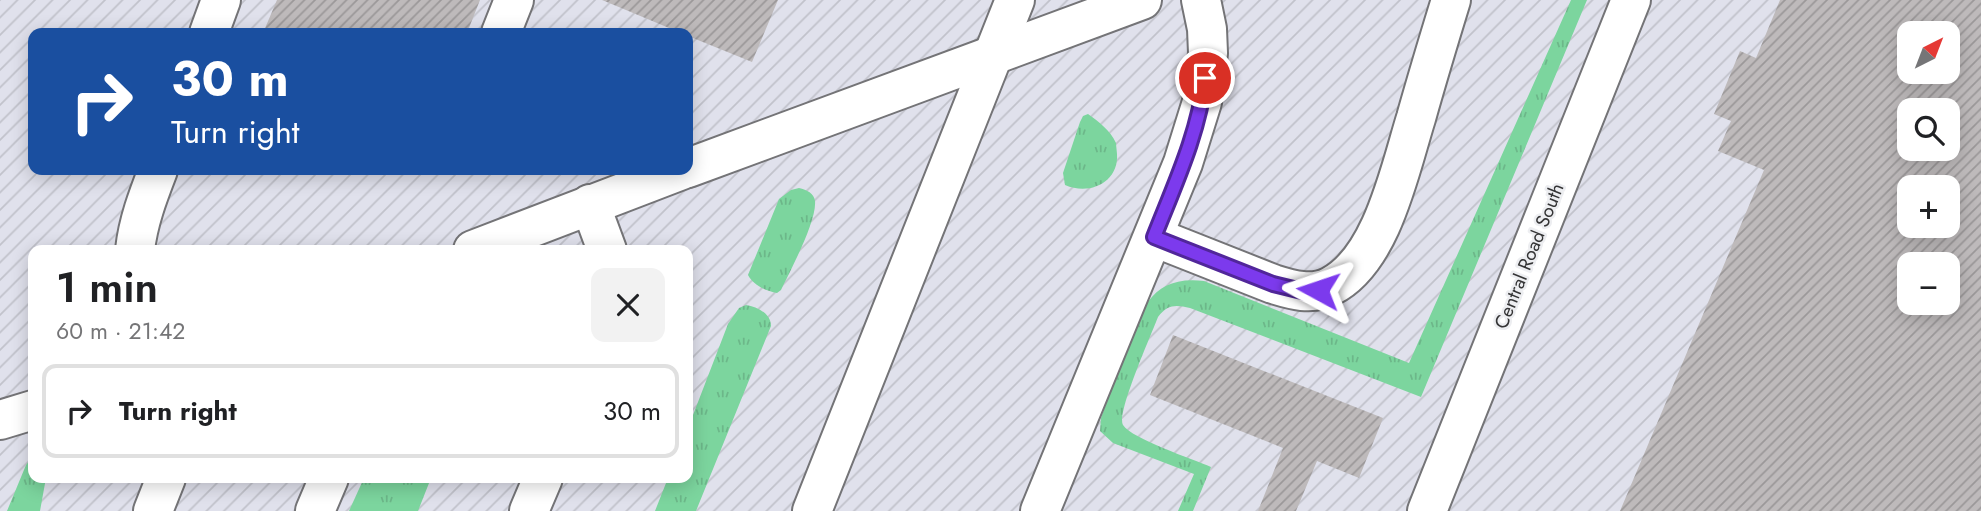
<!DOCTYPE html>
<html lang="en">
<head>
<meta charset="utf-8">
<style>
	:root { --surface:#fff; --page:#f2f2f2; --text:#202124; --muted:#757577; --line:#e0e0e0 }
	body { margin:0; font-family:Jost,sans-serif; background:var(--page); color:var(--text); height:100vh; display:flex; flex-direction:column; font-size:26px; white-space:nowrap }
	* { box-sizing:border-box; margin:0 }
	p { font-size:23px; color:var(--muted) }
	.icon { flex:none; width:38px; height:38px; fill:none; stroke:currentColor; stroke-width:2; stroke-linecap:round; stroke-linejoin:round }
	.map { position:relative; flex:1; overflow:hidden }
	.panel { position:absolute; left:28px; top:245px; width:665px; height:238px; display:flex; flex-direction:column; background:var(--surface); border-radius:14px; box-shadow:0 4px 18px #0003 }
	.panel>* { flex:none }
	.banner { position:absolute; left:28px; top:28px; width:665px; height:147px; border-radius:14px; box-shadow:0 4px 18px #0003; background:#1a4fa0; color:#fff; overflow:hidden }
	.needle { width:46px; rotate:42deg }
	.fabs { position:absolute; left:1897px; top:21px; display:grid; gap:14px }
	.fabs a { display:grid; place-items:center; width:63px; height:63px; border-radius:14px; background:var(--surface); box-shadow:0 4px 18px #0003; font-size:35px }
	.pin { position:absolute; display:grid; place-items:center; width:60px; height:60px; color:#fff; margin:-30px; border:4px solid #fff; border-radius:50%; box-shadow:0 2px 7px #0007 }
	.me { position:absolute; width:77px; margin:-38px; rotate:275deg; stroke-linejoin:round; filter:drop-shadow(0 0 5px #0008) }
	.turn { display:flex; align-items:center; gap:24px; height:147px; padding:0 28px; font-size:32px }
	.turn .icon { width:91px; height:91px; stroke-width:2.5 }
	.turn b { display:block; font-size:49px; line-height:60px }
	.round { display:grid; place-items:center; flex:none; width:74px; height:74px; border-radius:14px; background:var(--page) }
	.head { display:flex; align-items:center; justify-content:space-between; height:119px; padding:0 28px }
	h1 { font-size:42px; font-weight:600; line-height:52px }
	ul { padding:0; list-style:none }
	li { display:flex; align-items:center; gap:21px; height:94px; margin:0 14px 10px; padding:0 14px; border:4px solid var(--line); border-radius:14px }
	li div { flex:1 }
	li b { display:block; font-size:26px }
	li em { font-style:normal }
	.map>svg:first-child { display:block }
	.industrial { fill:url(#industrial-furrows); fill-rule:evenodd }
	.grass { fill:url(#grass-tufts) }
	.building { fill:url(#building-hatch); fill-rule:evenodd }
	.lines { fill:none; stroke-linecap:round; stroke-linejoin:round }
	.minor-casing { stroke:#747477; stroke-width:42 }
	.minor { stroke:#fff; stroke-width:38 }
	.route-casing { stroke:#51269a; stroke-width:18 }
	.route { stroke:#7c3aed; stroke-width:12 }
	.labels { text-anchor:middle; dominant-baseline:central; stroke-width:5; stroke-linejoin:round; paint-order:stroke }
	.street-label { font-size:19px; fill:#353536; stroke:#edeef1 }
</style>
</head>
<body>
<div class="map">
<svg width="1981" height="511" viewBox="0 0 1981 511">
	<defs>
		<pattern id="industrial-furrows" width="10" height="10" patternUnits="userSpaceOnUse" patternTransform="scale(1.75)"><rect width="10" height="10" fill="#e0e1ec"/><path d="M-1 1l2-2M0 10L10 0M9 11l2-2" fill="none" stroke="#c1c2cb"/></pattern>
		<pattern id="grass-tufts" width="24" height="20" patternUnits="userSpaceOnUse" patternTransform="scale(1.75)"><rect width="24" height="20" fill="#7cd59e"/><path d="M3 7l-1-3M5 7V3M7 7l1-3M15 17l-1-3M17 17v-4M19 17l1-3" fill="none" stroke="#6cb789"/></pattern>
		<pattern id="building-hatch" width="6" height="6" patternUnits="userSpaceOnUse" patternTransform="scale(1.75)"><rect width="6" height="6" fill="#bebabb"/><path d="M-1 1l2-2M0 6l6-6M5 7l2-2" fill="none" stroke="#9b9899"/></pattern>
	</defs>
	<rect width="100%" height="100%" fill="#edeef1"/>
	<path class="industrial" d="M0 0H1981V511H0ZM33 33H688V170H33ZM1909 33H1948V72H1909ZM1909 110H1948V149H1909ZM1909 187H1948V226H1909ZM33 250H688V478H33ZM1909 264H1948V303H1909Z"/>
	<g class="grass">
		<path d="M1571 0H1587L1421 397 1190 308C1176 305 1168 304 1158 317 1152 333 1116 414 1123 425 1132 439 1193 459 1211 467L1193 511H1178L1194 474 1113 443 1100 431 1101 418C1109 395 1118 372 1126 350 1141 309 1152 275 1204 281L1409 363Z"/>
		<path d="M1088 114C1099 122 1110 130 1116 143 1116 145 1117 152 1117 154 1119 182 1090 196 1065 185L1063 173 1080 122 1083 116Z"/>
		<path d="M799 188C807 190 814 193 815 201 817 221 790 271 781 290L777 293C766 291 753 285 748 275L779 199 791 190Z"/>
		<path d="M746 305C757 307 771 313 771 326L696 511H655L668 478H688V428L728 324 739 308Z"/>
		<polygon points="33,456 33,478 46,478 40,511 7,511 26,465"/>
		<polygon points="364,478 431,478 418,511 349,511"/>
	</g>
	<g class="building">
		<polygon points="277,0 480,0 467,33 263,33"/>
		<polygon points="602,0 778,0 752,62 688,36 688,33 681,33"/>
		<path d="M1780 0H1981V511H1620L1764 170 1718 151 1731 121 1714 114 1740 51 1756 58ZM1909 33H1948V72H1909ZM1909 110H1948V149H1909ZM1909 187H1948V226H1909ZM1909 264H1948V303H1909Z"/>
		<polygon points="1173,335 1383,418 1359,478 1317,461 1296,511 1258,511 1283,448 1150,395"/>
	</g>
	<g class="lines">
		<g class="minor-casing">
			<g id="minor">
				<polyline points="209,33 221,0"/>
				<polyline points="501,33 514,0"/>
				<polyline points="688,168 1142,0"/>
				<polyline points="590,204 607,250"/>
				<path d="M1154 237 1273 284C1292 290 1312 296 1331 286 1382 260 1400 169 1416 118 1427 79 1439 39 1451 0"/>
				<path d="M135 250C138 222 148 196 158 170"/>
				<polyline points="473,250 682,170"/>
				<polyline points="0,420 33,410"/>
				<polyline points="153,511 166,478"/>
				<polyline points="315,511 329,478"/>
				<polyline points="529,511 543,478"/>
				<polyline points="812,511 1015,0"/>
				<polyline points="1040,511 1183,163 1202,102 1208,53 1207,29 1201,0"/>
				<polyline points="1427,511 1631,0"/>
			</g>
		</g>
		<use href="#minor" class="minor"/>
	</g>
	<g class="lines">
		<g class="route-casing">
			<path id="route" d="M1205 78C1199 133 1174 186 1154 237L1273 284 1306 292 1318 290"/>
		</g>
		<use href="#route" class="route"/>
	</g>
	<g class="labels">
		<g class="street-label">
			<text transform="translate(1529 256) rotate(-68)">Central Road South</text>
		</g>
	</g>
</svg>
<div class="fabs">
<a><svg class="needle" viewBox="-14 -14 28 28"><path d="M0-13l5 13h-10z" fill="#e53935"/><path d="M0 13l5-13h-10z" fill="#757577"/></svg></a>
<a><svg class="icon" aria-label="search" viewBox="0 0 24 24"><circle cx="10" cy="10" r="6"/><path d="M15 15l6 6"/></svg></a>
<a>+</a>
<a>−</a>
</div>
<div class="pin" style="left:1205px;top:78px;background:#d93025"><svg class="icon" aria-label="arrive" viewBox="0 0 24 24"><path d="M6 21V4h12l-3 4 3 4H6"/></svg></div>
<svg class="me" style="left:1318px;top:290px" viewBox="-20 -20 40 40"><path d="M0-17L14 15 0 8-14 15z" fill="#7c3aed" stroke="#fff" stroke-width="4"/></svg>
<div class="banner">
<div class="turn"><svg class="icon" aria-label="right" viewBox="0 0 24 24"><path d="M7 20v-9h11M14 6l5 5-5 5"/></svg><div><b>30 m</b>Turn right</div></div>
</div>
<section class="panel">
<div class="head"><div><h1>1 min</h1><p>60 m · 21:42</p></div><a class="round"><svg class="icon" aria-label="close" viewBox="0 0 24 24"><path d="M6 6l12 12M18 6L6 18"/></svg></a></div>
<ul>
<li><svg class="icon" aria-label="right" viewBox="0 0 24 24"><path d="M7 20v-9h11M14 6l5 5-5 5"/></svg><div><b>Turn right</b></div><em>30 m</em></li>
</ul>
</section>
</div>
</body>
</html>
